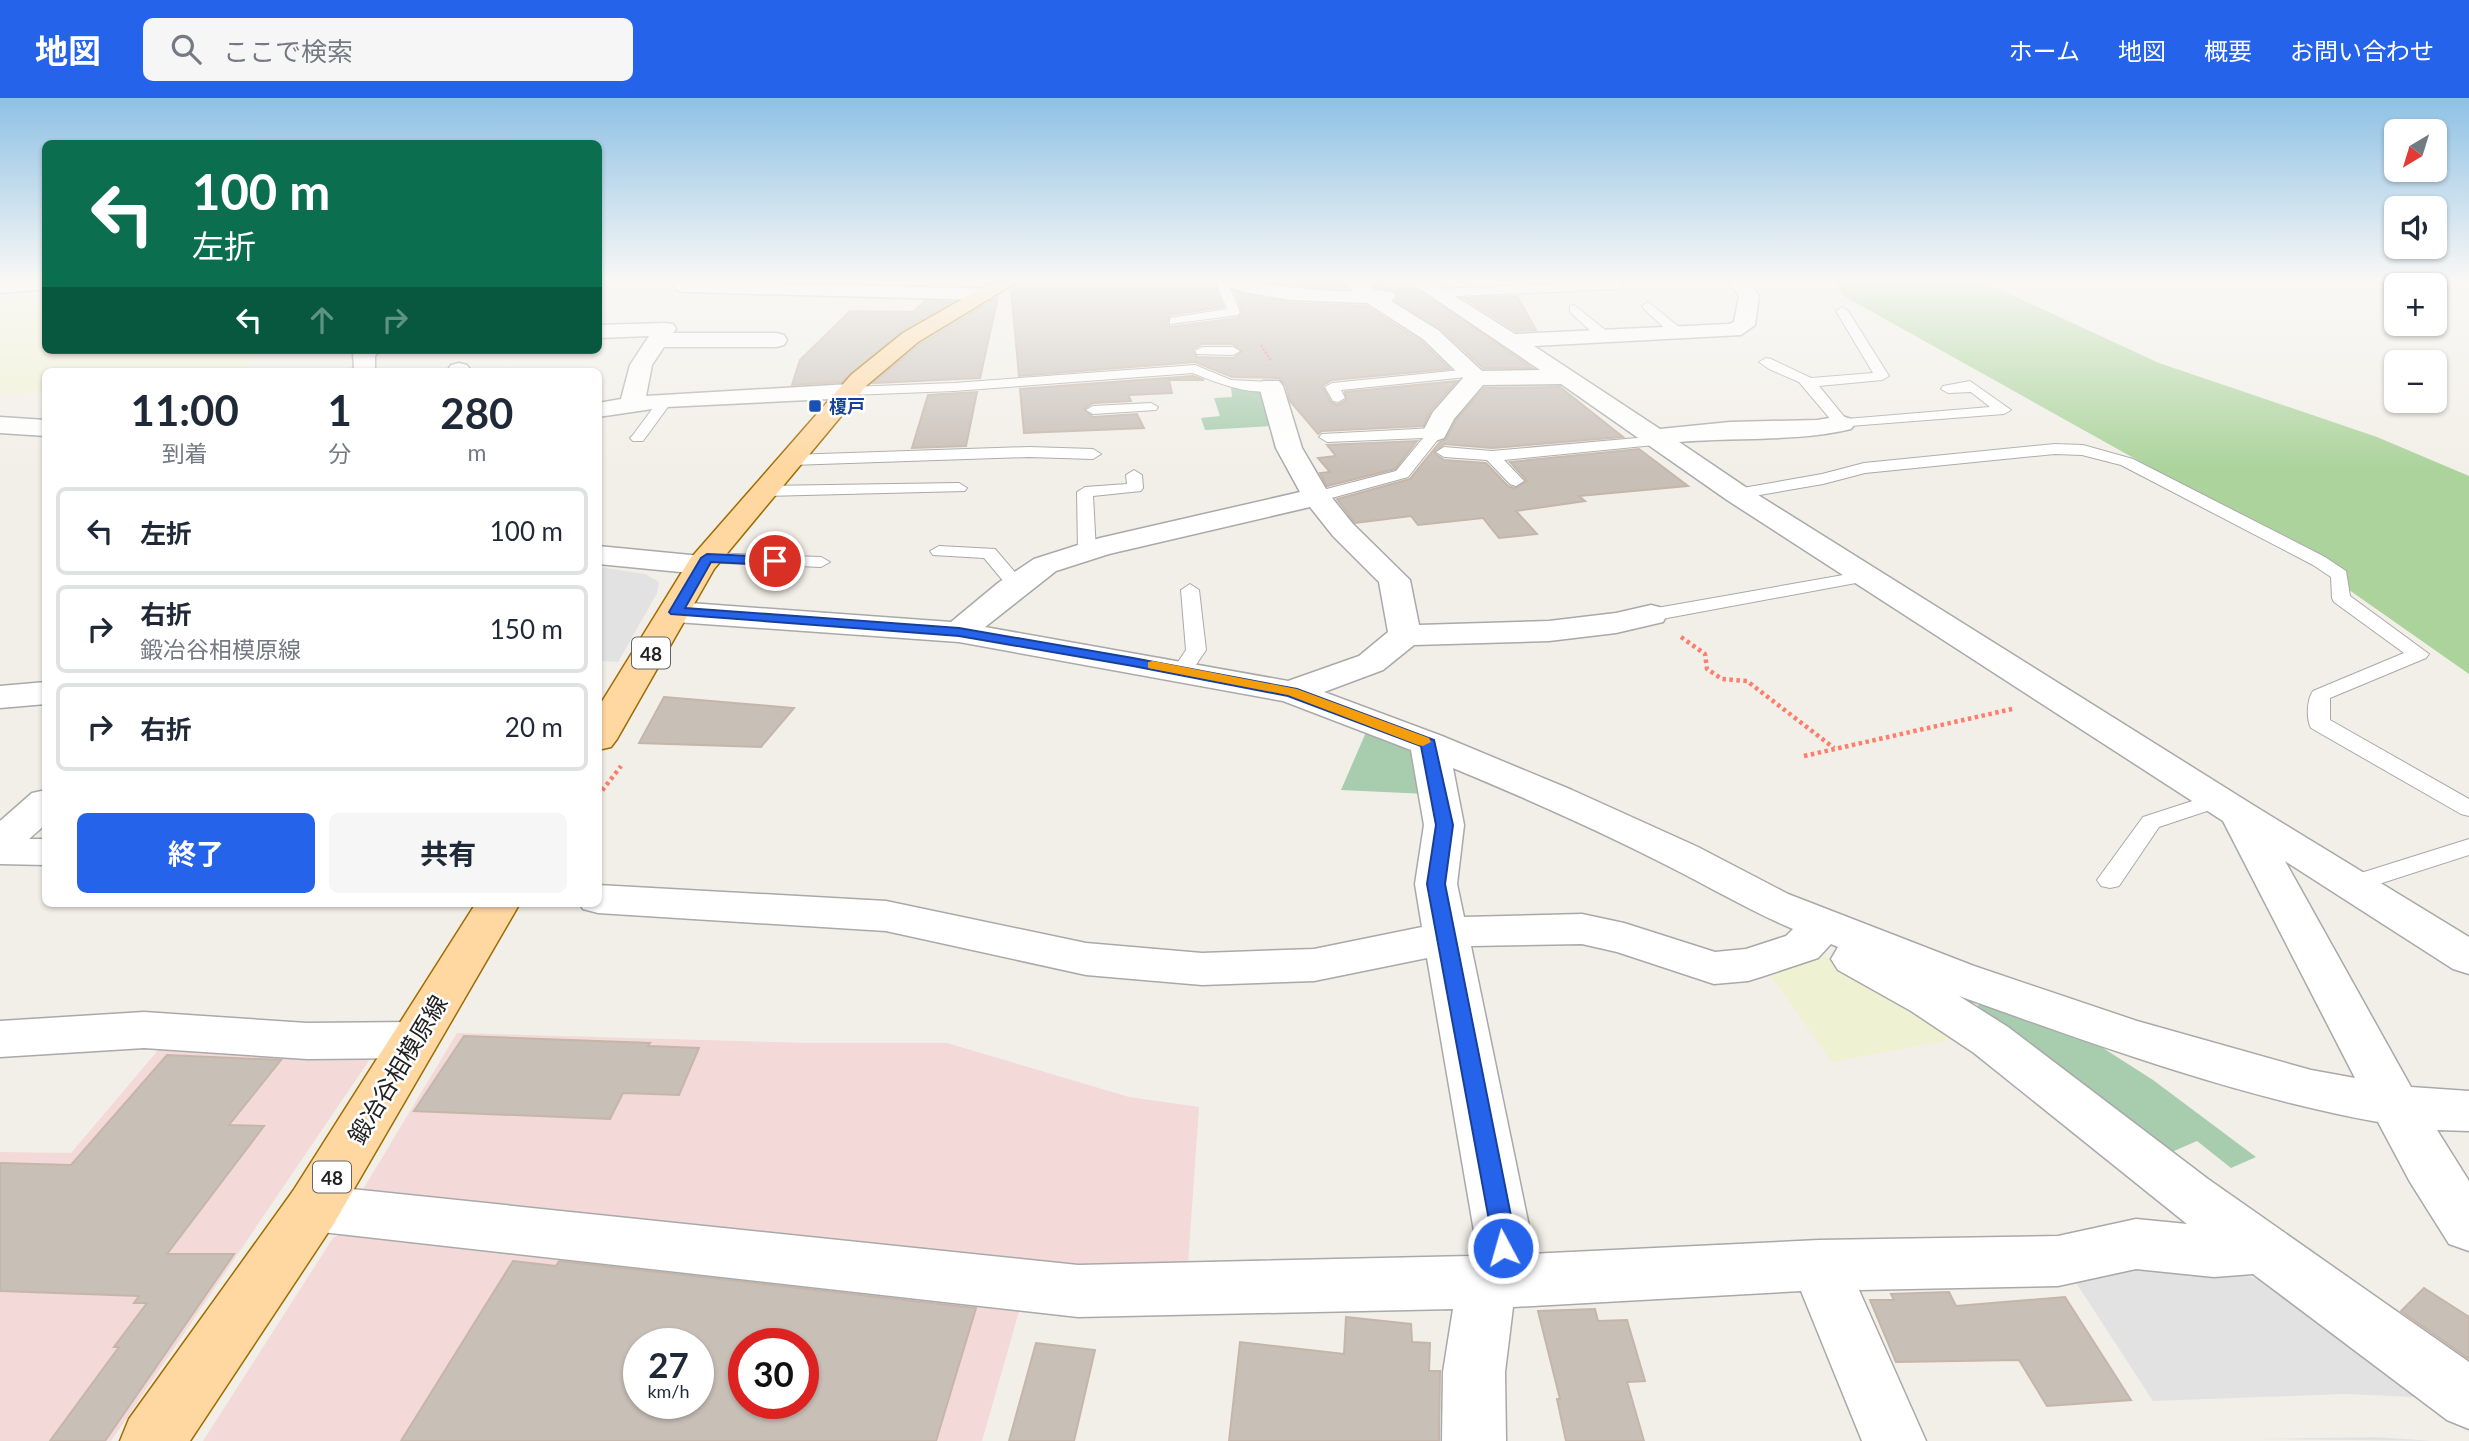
<!DOCTYPE html>
<html lang="ja">
<head>
<meta charset="utf-8">
<style>
	:root { --surface:#fff; --page:#f6f6f7; --text:#1f2937; --muted:#747a83; --line:#e0e1e3; --accent:#2563eb }
	body { margin:0; font-family:Lato,"Noto Sans JP",sans-serif; background:var(--page); color:var(--text); height:100vh; display:flex; flex-direction:column; font-size:26px; white-space:nowrap }
	* { box-sizing:border-box; margin:0 }
	p { font-size:23px; color:var(--muted) }
	.icon { flex:none; width:38px; height:38px; fill:none; stroke:currentColor; stroke-width:2; stroke-linecap:round; stroke-linejoin:round }
	.map { position:relative; flex:1; overflow:hidden }
	.details { position:absolute; left:42px; top:270px; width:560px; height:539px; display:flex; flex-direction:column; background:var(--surface); border-radius:10px; box-shadow:0 2px 5px #0004 }
	.details>* { flex:none }
	.banner { position:absolute; left:42px; top:42px; width:560px; height:214px; border-radius:10px; box-shadow:0 2px 5px #0004; background:#0b6e4f; color:#fff; overflow:hidden }
	.needle { width:46px; rotate:218deg }
	.tools { position:absolute; left:2384px; top:21px; display:grid; gap:14px }
	.tools a { display:grid; place-items:center; width:63px; height:63px; border-radius:10px; background:var(--surface); box-shadow:0 2px 5px #0004; font-size:35px }
	.speed { position:absolute; left:623px; top:1230px; display:flex; gap:14px; font-size:35px; font-weight:700; text-align:center }
	.speed>* { display:grid; place-content:center; width:91px; height:91px; border-radius:50%; background:var(--surface); box-shadow:0 2px 5px #0004; line-height:1 }
	.speed small { font-size:18px; font-weight:400 }
	.speed .limit { border:10px solid #d22; background:#fff; color:#111 }
	.pin { position:absolute; display:grid; place-items:center; width:60px; height:60px; color:#fff; margin:-30px; border:4px solid #fff; border-radius:50%; box-shadow:0 2px 7px #0007 }
	.me { position:absolute; width:77px; margin:-38px; rotate:354deg; stroke-linejoin:round; filter:drop-shadow(0 0 5px #0008) }
	.turn { display:flex; align-items:center; gap:24px; height:147px; padding:0 35px; font-size:32px }
	.turn .icon { width:91px; height:91px; stroke-width:2.5 }
	.turn b { display:block; font-size:49px; line-height:60px }
	.lanes { display:flex; align-items:center; height:66px; padding:0 35px; background:#0003; justify-content:center; gap:35px; direction:ltr }
	.lanes .off { opacity:.35 }
	.eta { display:flex; justify-content:space-evenly; align-items:center; height:119px; text-align:center }
	.eta b { font-size:42px; font-weight:700; line-height:49px }
	.primary-button { display:flex; gap:14px; margin-top:auto; padding:14px 35px }
	.primary-button a { flex:1; height:80px; border-radius:10px; background:var(--accent); color:#fff; font-size:28px; font-weight:700; line-height:80px; text-align:center }
	.primary-button a+a { background:var(--page); color:var(--text) }
	ul { padding:0; list-style:none }
	li { display:flex; align-items:center; gap:21px; height:88px; margin:0 14px 10px; padding:0 21px; border:4px solid var(--line); border-radius:10px }
	li div { flex:1 }
	li b { display:block; font-size:26px }
	li em { font-style:normal }
	header { display:flex; align-items:center; gap:42px; box-sizing:border-box; height:98px; padding:0 35px; background:var(--accent); color:#fff }
	header strong { font-size:33px }
	nav { display:flex; gap:38px; margin-inline-start:auto; font-size:24px }
	.search { width:490px; height:63px; background:var(--page); display:flex; align-items:center; gap:18px; box-sizing:border-box; padding:0 24px; border-radius:10px; color:var(--muted); font-size:26px }
	.map>svg:first-child { display:block }
	.commercial { fill:#f3d9d7; fill-rule:evenodd }
	.farmland { fill:#eff1d3 }
	.forest { fill:#abd39b }
	.cemetery { fill:#a8ccae }
	.parking { fill:#e2e2e2 }
	.building { fill:#c8bfb7; stroke:#c5b6a9; stroke-width:2; fill-rule:evenodd }
	.lines { fill:none; stroke-linecap:round; stroke-linejoin:round }
	.service-casing { stroke:#a9a9a9; stroke-width:2 }
	.minor-casing { stroke:#a9a9a9; stroke-width:3 }
	.tertiary-casing { stroke:#a9a9a9; stroke-width:3 }
	.primary-casing { stroke:#9f6c00; stroke-width:3 }
	.path-far1 { stroke:#ff7d6c; stroke-width:2.5; stroke-dasharray:2 2; stroke-linecap:butt }
	.path { stroke:#ff7d6c; stroke-width:4.5; stroke-dasharray:3.5 3.5; stroke-linecap:butt }
	.service { fill:#fff; fill-rule:evenodd }
	.minor { fill:#fff; fill-rule:evenodd }
	.tertiary { fill:#fff; fill-rule:evenodd }
	.primary { fill:#ffd7a0; fill-rule:evenodd }
	.route { fill:#2563eb; stroke:#184099; stroke-width:2 }
	.slow { fill:#f59e0b }
	.transit-dot { fill:#1a4fb4; stroke:#fff; stroke-width:2.5 }
	.labels { text-anchor:middle; dominant-baseline:central; stroke-width:5; stroke-linejoin:round; paint-order:stroke }
	.far-transit-label { font-size:18px; font-weight:bold; fill:#164399; stroke:#fff; text-anchor:start }
	.shield { fill:#fff; stroke:#646464; stroke-width:2 }
	.shield-label { font-size:19px; font-weight:bold; fill:#222 }
	.near-street-label { font-size:24px; fill:#222; stroke:#fff }
</style>
</head>
<body>
<header>
<strong>地図</strong>
<div class="search"><svg class="icon" aria-label="search" viewBox="0 0 24 24"><circle cx="10" cy="10" r="6"/><path d="M15 15l6 6"/></svg>ここで検索</div>
<nav><a>ホーム</a><a>地図</a><a>概要</a><a>お問い合わせ</a></nav>
</header>
<div class="map">
<svg width="2469" height="1343" viewBox="0 0 2469 1343">
	<rect width="100%" height="100%" fill="#f2efe8"/>
	<g class="commercial">
		<polygon points="457,935 809,945 947,945 1129,999 1199,1009 1187,1180 362,1093"/>
		<polygon points="165,944 365,953 370,961 111,1343 0,1343 0,1054 71,1055"/>
		<path d="M360 1125 1022 1203 982 1343H203L333 1140ZM639 1246H698V1306H639ZM744 1246H803V1306H744Z"/>
	</g>
	<g class="farmland">
		<polygon points="45,199 46,252 253,252 246,270 213,273 46,273 45,293 0,298 0,203"/>
		<polygon points="1826,858 1951,930 1951,942 1832,964 1769,875"/>
	</g>
	<polygon class="forest" points="1836,184 1984,184 2159,265 2377,339 2469,378 2469,576 2268,435 1842,197"/>
	<g class="cemetery">
		<polygon points="1231,289 1265,290 1274,328 1205,332 1201,320 1220,318 1214,300 1232,299"/>
		<polygon points="1367,632 1414,646 1427,696 1341,692"/>
		<polygon points="1984,904 2092,943 2153,982 2256,1059 2231,1070 2197,1043 2160,1059 1970,912"/>
	</g>
	<g class="parking">
		<polygon points="599,469 645,476 659,484 657,495 618,564 599,563 599,511 602,507 599,506"/>
		<polygon points="2157,1160 2209,1167 2286,1189 2436,1300 2345,1296 2153,1303 2071,1177"/>
		<polygon points="2377,1339 2432,1343 2255,1341"/>
	</g>
	<g class="building">
		<path d="M1019 184H1214L1223 209 1170 217 1167 226 1170 229 1238 220 1242 213 1235 193 1290 205 1366 208 1421 243 1450 271 1332 282 1322 288 1331 304 1337 307 1346 302 1345 294 1457 283 1431 312 1423 328 1322 333 1318 336 1290 303 1286 287 1279 280 1232 279 1195 264 1019 278 1011 191ZM1202 246H1233L1242 254 1233 260 1197 259 1192 252Z"/>
		<polygon points="1267,184 1341,184 1346,190 1316,189"/>
		<polygon points="1369,184 1408,184 1532,270 1483,270 1440,230 1395,203 1399,198 1395,192 1376,189"/>
		<polygon points="1517,198 1536,232 1516,233 1464,200"/>
		<polygon points="998,199 980,280 873,285 920,246"/>
		<polygon points="925,203 952,204 902,233 842,284 792,287 800,262 850,213 913,214"/>
		<polygon points="1193,278 1204,282 1169,282 1172,295 1128,297 1131,303 1093,305 1084,311 1093,319 1137,316 1144,330 1024,335 1020,291"/>
		<polygon points="1560,289 1623,339 1492,350 1444,346 1434,355 1444,362 1486,365 1508,388 1515,390 1527,383 1510,364 1639,351 1688,388 1579,398 1585,403 1516,413 1537,436 1499,440 1483,420 1418,427 1411,418 1355,425 1337,401 1410,381 1439,345 1446,341 1456,322 1484,290"/>
		<polygon points="977,294 966,348 912,350 928,297"/>
		<polygon points="1417,343 1395,371 1327,388 1320,375 1330,374 1318,360 1336,358 1327,347"/>
		<polygon points="664,599 794,610 761,649 639,645"/>
		<polygon points="464,938 650,945 648,948 699,950 679,997 623,995 610,1021 414,1013"/>
		<polygon points="167,957 281,962 229,1027 264,1028 167,1156 234,1156 105,1343 50,1343 119,1249 114,1249 147,1205 134,1205 139,1198 0,1193 0,1065 71,1067"/>
		<path d="M513 1163 556 1168 559 1163 976 1210 936 1343H401ZM639 1246H698V1306H639ZM744 1246H803V1306H744Z"/>
		<polygon points="2424,1190 2469,1219 2469,1261 2401,1213"/>
		<polygon points="1949,1194 1956,1208 2065,1199 2131,1302 2047,1308 2019,1262 1896,1264 1870,1202 1894,1202 1891,1196"/>
		<polygon points="1595,1211 1598,1223 1627,1222 1645,1283 1627,1284 1644,1343 1566,1343 1557,1301 1560,1301 1538,1213"/>
		<polygon points="1346,1219 1411,1226 1412,1244 1430,1245 1429,1273 1440,1273 1439,1343 1229,1343 1240,1244 1344,1256"/>
		<polygon points="1036,1245 1095,1252 1074,1343 1009,1343"/>
	</g>
	<g class="lines">
		<g class="service-casing">
			<g id="service">
				<polygon points="1216,184 1228,184 1240,214 1238,217 1170,226 1170,220 1227,211"/>
				<polygon points="1607,184 1620,184 1624,187 1618,191 1436,199 1430,195 1436,191"/>
				<polygon points="1648,204 1683,232 1683,238 1673,238 1644,211 1642,208"/>
				<polygon points="1574,207 1609,235 1609,241 1599,241 1570,214 1570,208"/>
				<polygon points="1842,209 1848,213 1889,278 1882,282 1819,288 1846,321 1990,309 1971,294 1948,295 1941,291 1943,288 1970,283 2011,312 2004,316 1837,329 1799,284 1769,271 1759,264 1766,260 1771,261 1811,280 1873,275 1836,213"/>
				<polygon points="1202,249 1233,249 1240,253 1233,257 1197,256 1195,253"/>
				<path d="M1195 267 1231 282 1271 284 1278 288C1261 303 1212 283 1193 275L954 293 850 297 843 293 850 289 954 285Z"/>
				<polygon points="1471,271 1478,275 1476,278 1341,292 1345,300 1338,304 1333,303 1325,289 1332,285"/>
				<polygon points="666,298 673,302 643,343 633,343 630,340 633,337 661,299"/>
				<polygon points="1151,305 1158,309 1156,312 1093,316 1086,312 1093,308"/>
				<polygon points="1435,330 1443,335 1408,379 1317,404 1309,399 1311,395 1396,373 1423,340 1327,344 1319,339 1322,336"/>
				<polygon points="1659,338 1664,340 1667,343 1664,346 1504,362 1524,383 1516,388 1510,386 1487,362 1444,359 1436,354 1444,349 1492,353"/>
				<path d="M2055 346 2083 347 2133 361 2325 459 2346 473 2350 498 2429 556 2426 560 2330 600V622L2469 701V718L2461 716 2311 630C2306 621 2307 601 2313 593L2404 555 2334 504 2332 500 2331 479 2313 467 2121 367 2082 357 2055 356 1865 375 1823 386 1737 401 1729 396 1737 391 1822 376 1864 365Z"/>
				<polygon points="1029,349 1093,351 1101,356 1093,361 1029,359 791,367 783,362 791,357"/>
				<polygon points="1134,372 1142,377 1143,390 1141,393 1093,398 1096,453 1087,458 1081,457 1078,453 1077,394 1085,389 1127,386 1126,377"/>
				<polygon points="959,385 967,390 965,393 765,398 757,393 765,388"/>
				<polygon points="939,448 995,451 1026,487 1024,491 1010,491 984,460 933,457 930,453"/>
				<polygon points="707,455 821,459 830,464 821,469 701,464 698,460 701,456"/>
				<polygon points="1866,473 1875,478 1872,482 1651,523 1641,517 1651,511"/>
				<polygon points="1190,486 1199,492 1206,552 1189,577 1175,577 1172,573 1186,552 1181,492"/>
				<polygon points="2217,695 2225,697 2229,702 2225,707 2159,729 2119,788 2110,790 2101,788 2097,782 2143,719"/>
				<polygon points="2469,741 2469,757 2354,794 2345,792 2341,786 2345,780"/>
			</g>
		</g>
		<g class="minor-casing">
			<g id="minor">
				<polygon points="0,184 46,184 46,191 0,195"/>
				<polygon points="677,184 985,190 992,192 995,196 992,200 985,202 684,194 677,192 674,188"/>
				<path d="M1223 184C1265 184 1305 193 1347 193H1352L1344 184H1365L1375 192 1393 194 1396 198 1391 203 1438 232 1482 273 1540 272 1410 184H1433L1515 236 1729 226 1734 224 1739 198 1729 184H1749L1759 198 1755 227 1741 237 1534 248 1660 331 1730 324 1817 322 1842 318 1851 321 1855 326 1851 331C1799 344 1734 339 1679 344L1747 390 2253 707 2469 839V876L2453 871 2285 763 2411 989 2469 993V1033L2437 1032 2469 1083V1153L2449 1146 2410 1084 2378 1024C2235 998 2096 947 1959 898L2008 929 2208 1081 2469 1264V1331L2447 1322 2253 1176 2214 1179 2136 1171 2058 1188 1859 1192 1926 1343H1862L1801 1193 1513 1209 1505 1274 1506 1343H1442L1443 1274 1453 1211 1078 1219 313 1133 293 1127 285 1110 293 1093 313 1087 1078 1167 1470 1158 1474 1149V1133L1427 860 1314 883 1202 887 1086 877 886 833 598 815 583 811 579 805H598V787L886 803 1086 845 1202 855 1314 851 1422 829 1415 786 1424 727 1411 652 1283 603 959 544 676 524 665 521 660 514 665 507 676 504 951 524 998 485 1034 461 1100 440 1300 394 1276 350 1259 288 1263 283H1279L1283 288 1302 350 1329 396 1353 426 1410 482 1419 527 1549 523 1616 515 1651 507 1663 510 1667 517 1663 524 1616 535 1549 543 1414 547 1383 572 1324 594 1442 638 1572 692 1698 749 1788 796 1974 868 2137 923 2311 972 2355 980 2223 723 1727 402 1561 286 1483 287 1454 321 1444 340 1435 343 1426 340 1422 335 1433 314 1463 280 1423 241 1367 205 1290 202 1245 194 1226 188ZM1310 409 1333 438 1379 484 1388 534 1359 558 1288 583 985 529 1056 473 1109 456ZM1453 670C1525 700 1598 732 1668 768 1710 789 1750 813 1793 831L1786 838 1746 851 1715 854 1624 825 1582 816 1464 819 1457 786 1464 727ZM1582 846 1617 854 1714 886 1748 883 1764 878 1818 860 1831 846 1838 849 1831 861 1838 872 1911 913 1974 955 2187 1126 2136 1121 2058 1138 1819 1142 1529 1156 1531 1150 1530 1133 1471 848Z"/>
				<polygon points="665,225 673,226 676,231 673,235 776,235 784,237 787,242 784,247 776,249 664,249 652,267 646,298 850,286 858,288 862,293 858,298 850,300 666,309 598,319 598,305 621,301 630,267 649,238 598,240 598,227"/>
				<polygon points="356,252 380,252 375,258 375,273 351,273 354,269 353,257"/>
				<polygon points="459,265 467,267 471,273 447,273 451,267"/>
				<polygon points="46,584 46,606 0,610 0,588"/>
				<polygon points="46,692 46,726 29,741 46,741 46,767 0,766 0,723 32,695"/>
				<polygon points="144,914 307,925 415,924 432,929 439,942 432,955 415,960 307,961 144,950 0,959 0,923"/>
			</g>
		</g>
		<g class="tertiary-casing">
			<g id="tertiary">
				<polygon points="0,319 46,322 46,338 0,335"/>
				<polygon points="598,448 701,458 712,461 716,467 712,473 701,476 598,466"/>
			</g>
		</g>
		<g class="primary-casing">
			<g id="primary">
				<polygon points="992,184 1017,184 918,244 867,287 714,471 617,641 611,649 598,652 598,610 690,461 851,277 903,235"/>
				<polygon points="476,805 520,805 333,1127 190,1343 120,1343 129,1321 293,1093"/>
			</g>
		</g>
		<polyline class="path-far1" points="1261,247 1271,263"/>
		<g class="path">
			<polyline points="1681,539 1705,556 1707,571 1722,581 1747,583 1834,650"/>
			<polyline points="1804,658 2012,611"/>
			<polyline points="598,698 621,668"/>
		</g>
		<use href="#service" class="service"/>
		<use href="#minor" class="minor"/>
		<use href="#tertiary" class="tertiary"/>
		<use href="#primary" class="primary"/>
	</g>
	<linearGradient id="sky" x2="0" y2="1"><stop stop-color="#8ec1e5"/><stop offset="0.49" stop-color="#f9f8f5"/><stop offset="1" stop-color="#f9f8f5" stop-opacity="0"/></linearGradient>
	<rect width="2469" height="372" fill="url(#sky)"/>
	<polygon class="route" points="707,456 775,459 782,463 775,467 711,464 685,510 959,530 1133,560 1297,591 1434,642 1453,727 1445,786 1514,1133 1514,1150 1511,1157 1503,1160 1494,1157 1491,1150 1491,1133 1427,786 1436,727 1421,648 1288,598 1133,568 959,538 671,516 669,514 701,460"/>
	<polygon class="slow" points="1153,563 1297,591 1429,640 1431,644 1423,648 1418,647 1288,597 1148,570 1148,564"/>
	<rect class="transit-dot" x="808" y="301" width="14" height="14" rx="3.5"/>
	<g class="labels">
		<g class="far-transit-label">
			<text x="829" y="308">榎戸</text>
		</g>
		<g class="shield">
			<rect x="632" y="539.5" width="38" height="31" rx="5"/>
			<rect x="313" y="1063.5" width="38" height="31" rx="5"/>
		</g>
		<g class="shield-label">
			<text x="651" y="555">48</text>
			<text x="332" y="1079">48</text>
		</g>
		<g class="near-street-label">
			<text transform="translate(397 971) rotate(-59)">鍛冶谷相模原線</text>
		</g>
	</g>
</svg>
<div class="tools">
<a><svg class="needle" viewBox="-14 -14 28 28"><path d="M0-13l5 13h-10z" fill="#e53935"/><path d="M0 13l5-13h-10z" fill="#747a83"/></svg></a>
<a><svg class="icon" aria-label="sound" viewBox="0 0 24 24"><path d="M4 9h4l5-4v14l-5-4H4zM17 9q2 3 0 6"/></svg></a>
<a>+</a>
<a>−</a>
</div>
<div class="speed"><div>27<small>km/h</small></div><div class="limit">30</div></div>
<div class="pin" style="left:775px;top:463px;background:#d93025"><svg class="icon" aria-label="arrive" viewBox="0 0 24 24"><path d="M6 21V4h12l-3 4 3 4H6"/></svg></div>
<svg class="me" style="left:1503px;top:1150px" viewBox="-20 -20 40 40"><circle r="17" fill="#2563eb" stroke="#fff" stroke-width="3"/><path d="M0-11L8 9 0 5-8 9z" fill="#fff"/></svg>
<div class="banner">
<div class="turn"><svg class="icon" aria-label="left" viewBox="0 0 24 24"><path d="M17 20v-9H6M10 6l-5 5 5 5"/></svg><div><b>100 m</b>左折</div></div>
<div class="lanes"><svg class="icon" aria-label="left" viewBox="0 0 24 24"><path d="M17 20v-9H6M10 6l-5 5 5 5"/></svg><svg class="icon off" aria-label="ahead" viewBox="0 0 24 24"><path d="M12 20V5M6 11l6-6 6 6"/></svg><svg class="icon off" aria-label="right" viewBox="0 0 24 24"><path d="M7 20v-9h11M14 6l5 5-5 5"/></svg></div>
</div>
<section class="details">
<div class="eta">
<div><b>11:00</b><p>到着</p></div>
<div><b>1</b><p>分</p></div>
<div><b>280</b><p>m</p></div>
</div>
<ul>
<li><svg class="icon" aria-label="left" viewBox="0 0 24 24"><path d="M17 20v-9H6M10 6l-5 5 5 5"/></svg><div><b>左折</b></div><em>100 m</em></li>
<li><svg class="icon" aria-label="right" viewBox="0 0 24 24"><path d="M7 20v-9h11M14 6l5 5-5 5"/></svg><div><b>右折</b><p>鍛冶谷相模原線</p></div><em>150 m</em></li>
<li><svg class="icon" aria-label="right" viewBox="0 0 24 24"><path d="M7 20v-9h11M14 6l5 5-5 5"/></svg><div><b>右折</b></div><em>20 m</em></li>
</ul>
<div class="primary-button"><a>終了</a><a>共有</a></div>
</section>
</div>
</body>
</html>
